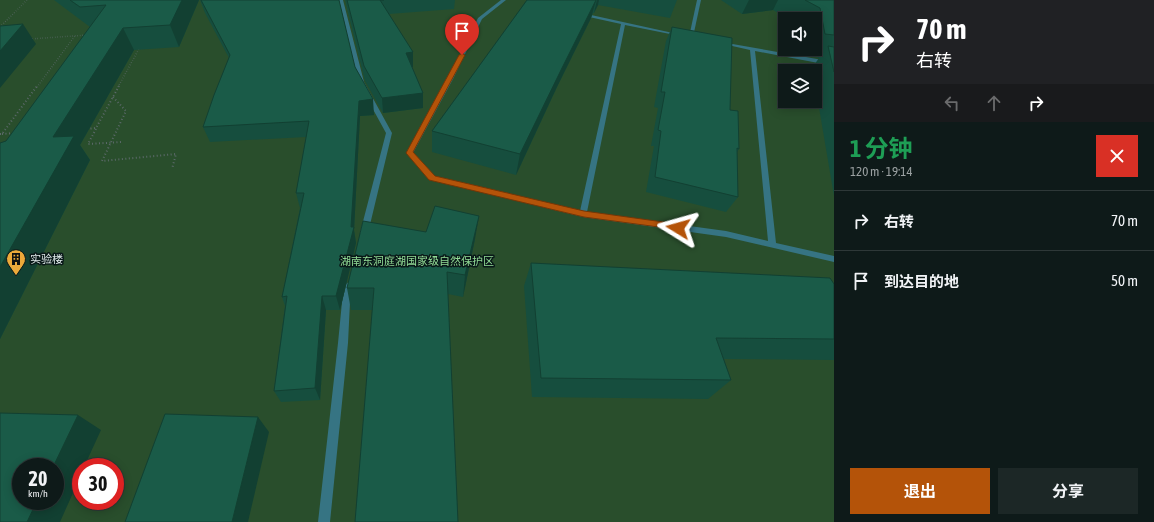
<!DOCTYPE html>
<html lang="zh">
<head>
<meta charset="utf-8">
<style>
	:root { --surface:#0e1a19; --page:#1c2726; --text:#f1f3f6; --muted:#9ba1a2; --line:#2e3838; --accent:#b45309 }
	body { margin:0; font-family:"Asap Condensed","Noto Sans SC",sans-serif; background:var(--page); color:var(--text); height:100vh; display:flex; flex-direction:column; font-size:15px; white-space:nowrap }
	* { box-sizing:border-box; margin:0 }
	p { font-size:13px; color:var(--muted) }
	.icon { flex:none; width:22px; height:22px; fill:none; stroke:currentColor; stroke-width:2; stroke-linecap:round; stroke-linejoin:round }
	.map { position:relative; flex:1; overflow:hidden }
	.panel { display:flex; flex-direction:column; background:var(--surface); width:320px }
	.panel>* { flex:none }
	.top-card { background:#202124; color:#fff; overflow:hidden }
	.tools { position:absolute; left:778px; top:12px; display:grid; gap:8px }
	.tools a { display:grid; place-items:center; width:44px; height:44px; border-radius:0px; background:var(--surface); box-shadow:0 2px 10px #0003,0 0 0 1px var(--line); font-size:20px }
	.speed { position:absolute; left:12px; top:458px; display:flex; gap:8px; font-size:20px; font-weight:700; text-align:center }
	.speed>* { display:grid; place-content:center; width:52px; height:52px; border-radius:50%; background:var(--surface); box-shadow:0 2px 10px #0003,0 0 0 1px var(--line); line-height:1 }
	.speed small { font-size:10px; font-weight:400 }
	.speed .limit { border:6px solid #d22; background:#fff; color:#111 }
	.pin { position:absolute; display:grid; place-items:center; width:34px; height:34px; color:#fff; margin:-41px -17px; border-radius:50% 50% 50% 0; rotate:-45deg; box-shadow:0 0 4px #0007 }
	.pin .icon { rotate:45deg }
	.me { position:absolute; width:44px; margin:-22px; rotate:278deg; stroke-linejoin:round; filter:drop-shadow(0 0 3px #0008) }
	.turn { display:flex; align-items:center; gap:14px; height:84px; padding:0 16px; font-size:18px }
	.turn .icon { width:52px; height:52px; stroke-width:2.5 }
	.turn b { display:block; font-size:28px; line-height:34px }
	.lanes { display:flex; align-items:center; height:38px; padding:0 16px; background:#0003; justify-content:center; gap:20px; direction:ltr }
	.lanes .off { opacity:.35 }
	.round { display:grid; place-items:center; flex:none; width:42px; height:42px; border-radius:0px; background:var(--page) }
	.headline { display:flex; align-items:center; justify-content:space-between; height:68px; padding:0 16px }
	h1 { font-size:24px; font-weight:700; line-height:30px; color:#1e9e55 }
	.button { display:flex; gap:8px; margin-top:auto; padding:8px 16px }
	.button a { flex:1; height:46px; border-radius:0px; background:var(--accent); color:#fff; font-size:16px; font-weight:700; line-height:46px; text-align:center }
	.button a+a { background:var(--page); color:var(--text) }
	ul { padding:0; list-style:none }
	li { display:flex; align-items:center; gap:12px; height:60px; padding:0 16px; border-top:1px solid var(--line) }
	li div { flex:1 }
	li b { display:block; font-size:15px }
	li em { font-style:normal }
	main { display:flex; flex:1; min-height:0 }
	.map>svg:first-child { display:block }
	.green { fill:#294e2c; fill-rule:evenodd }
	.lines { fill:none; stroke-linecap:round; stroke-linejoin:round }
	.path-far1 { stroke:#5b6969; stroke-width:1.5; stroke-dasharray:0.5 2; stroke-linecap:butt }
	.path { stroke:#5b6969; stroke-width:2; stroke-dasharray:1 2.5; stroke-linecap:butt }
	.minor { fill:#367483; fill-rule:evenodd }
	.wall { fill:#164e3e }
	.shaded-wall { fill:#124032 }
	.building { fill:#1a5b48; stroke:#124032 }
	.route { fill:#b45309; stroke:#753606 }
	.labels { text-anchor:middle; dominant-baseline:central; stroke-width:3; stroke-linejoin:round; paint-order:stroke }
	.poi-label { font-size:11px; fill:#dfe9e9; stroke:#091818; text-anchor:start }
	.park-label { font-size:11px; fill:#91da95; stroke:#091818 }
</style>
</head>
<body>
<main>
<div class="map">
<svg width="834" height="522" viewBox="0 0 834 522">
	<rect width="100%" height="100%" fill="#122221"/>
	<path class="green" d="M0 0H834V522H0ZM785 19H815V49H785ZM785 71H815V101H785ZM21 467H55V501H21ZM81 467H115V501H81Z"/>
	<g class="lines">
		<g class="path-far1">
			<polyline points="0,27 27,0"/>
			<polyline points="30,39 87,35"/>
			<polyline points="37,87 75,36"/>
			<polyline points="118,87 140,47"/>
		</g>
		<g class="path">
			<polyline points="113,97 126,111 102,161 176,154 172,169"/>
			<polyline points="87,129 96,128 119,86"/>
			<polyline points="96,129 88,144 122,142"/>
			<polyline points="0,134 2,134 37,86"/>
			<polyline points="2,134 14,133"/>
		</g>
		<g class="minor">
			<polygon points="339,0 343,0 364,82 392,133 368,233 364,236 360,233 386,133 358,82"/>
			<polygon points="501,0 506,0 482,19 453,79 413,153 434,176 580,211 621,24 580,15 580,13 582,13 682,35 680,36 625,25 587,212 726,231 768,241 750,50 719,43 721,42 834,62 834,66 755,51 776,243 834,256 834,262 726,237 583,217 432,180 430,180 407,153 447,79 478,18"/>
			<polygon points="697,0 701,0 693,37 691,38 689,37"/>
			<polygon points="350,282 353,283 354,285 350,302 348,343 330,522 318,522 338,343 342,302 346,285 347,283"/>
		</g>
	</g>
	<g class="wall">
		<polygon points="54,0 199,0 179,47 134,50 80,145 90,160 0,339 0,143 6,141 90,27"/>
		<polygon points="200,0 355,67 374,115 360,116 354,230 356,243 340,310 326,310 320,400 281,402 274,391 285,306 282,297 300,208 296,193 306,137 210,142 203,127 229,58 205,13"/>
		<polygon points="345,0 455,0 454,9 389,14 413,67 412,67 423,93 423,108 383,113 365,81"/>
		<polygon points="527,0 677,0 670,18 598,5 594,13 593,13 591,18 556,89 516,175 432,152 432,131"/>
		<polygon points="721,0 834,0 834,196 815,84 815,71 813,71 812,68 819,58 810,56 809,49 815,49 815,19 788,19 773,10 742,14"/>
		<polygon points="672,27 730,110 739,149 737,152 738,197 726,212 646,192 654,146 651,146 658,108 654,107 666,41"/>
		<polygon points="426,232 475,239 463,297 448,294 372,310 351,310 347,288"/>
		<polygon points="531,263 834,284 834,360 724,359 731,380 708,399 532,397 524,286"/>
	</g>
	<g class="shaded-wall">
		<polygon points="182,0 199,0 179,47 170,25"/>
		<polygon points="596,0 591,18 556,89 516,175 520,154 562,68"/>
		<polygon points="597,0 599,0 598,5 594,13"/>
		<polygon points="749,0 778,0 773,10 742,14"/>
		<polygon points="23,24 36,44 0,88 0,51"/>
		<polygon points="123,28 134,50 80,145 90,160 0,339 0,267 53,137"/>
		<polygon points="413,52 413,67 406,68 406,53"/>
		<polygon points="423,93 423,108 383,113 382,98"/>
		<polygon points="373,99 374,115 360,116 354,230 356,243 340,310 336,296 351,227 359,101"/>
		<polygon points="479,216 475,239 463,297 465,275"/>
		<polygon points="322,296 326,310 320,400 315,388"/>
		<polygon points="78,415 101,430 84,467 81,467 81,475 60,522 27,522 37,501 55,501 55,467 53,467"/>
		<polygon points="258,417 269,432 248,522 232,522"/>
	</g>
	<g class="building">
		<polygon points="70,0 182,0 170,25 123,28 53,137 74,136 0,267 0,143 6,141 106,5 80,7"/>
		<polygon points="201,0 339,0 355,67 373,99 359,101 351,227 354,227 336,296 322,296 315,388 274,391 287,296 282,297 304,193 296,193 309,121 203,127 214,95 230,55"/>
		<polygon points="347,0 384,0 380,0 413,52 406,53 423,93 382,98 364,66"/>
		<polygon points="527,0 596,0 562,68 520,154 432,131"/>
		<polygon points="805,0 834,0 834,35 825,34 820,8"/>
		<polygon points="23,24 0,51 0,26"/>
		<polygon points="672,27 732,38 730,110 738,111 739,149 737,148 738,197 655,177 661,131 658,130 665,92 661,92"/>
		<polygon points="828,46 834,47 834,72"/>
		<polygon points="435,206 479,216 465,275 447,272 458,522 355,522 374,288 347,288 363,221 426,232"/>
		<polygon points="531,263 830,278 834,284 834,339 716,338 731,380 541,378"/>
		<polygon points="0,413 78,415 53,467 21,467 21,501 37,501 27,522 0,522"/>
		<polygon points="165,414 258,417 232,522 125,522"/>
	</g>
	<polygon class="route" points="462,53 465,55 413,152 435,176 584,211 678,224 681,225 681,230 584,217 429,180 406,153 459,55"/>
	<defs>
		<g id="building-pin" transform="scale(1)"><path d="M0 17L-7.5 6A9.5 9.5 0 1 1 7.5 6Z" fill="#eca93a" stroke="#091818"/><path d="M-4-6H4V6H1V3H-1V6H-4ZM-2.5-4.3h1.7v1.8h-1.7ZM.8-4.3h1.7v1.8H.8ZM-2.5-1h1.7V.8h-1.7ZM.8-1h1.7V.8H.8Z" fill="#111"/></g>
	</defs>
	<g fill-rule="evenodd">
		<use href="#building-pin" x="16" y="259"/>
	</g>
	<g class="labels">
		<g class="poi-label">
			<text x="30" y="259">实验楼</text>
		</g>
		<g class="park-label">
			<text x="417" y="261">湖南东洞庭湖国家级自然保护区</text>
		</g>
	</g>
</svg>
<div class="tools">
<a><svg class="icon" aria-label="sound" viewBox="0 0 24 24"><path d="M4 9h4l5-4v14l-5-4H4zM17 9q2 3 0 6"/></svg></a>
<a><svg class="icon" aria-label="layers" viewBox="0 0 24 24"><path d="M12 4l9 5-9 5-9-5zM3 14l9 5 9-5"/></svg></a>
</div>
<div class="speed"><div>20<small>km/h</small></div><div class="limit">30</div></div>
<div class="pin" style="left:462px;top:55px;background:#d93025"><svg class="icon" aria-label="arrive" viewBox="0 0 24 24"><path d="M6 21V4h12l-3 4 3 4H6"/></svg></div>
<svg class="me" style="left:678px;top:228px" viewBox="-20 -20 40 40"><path d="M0-17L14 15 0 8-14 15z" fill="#b45309" stroke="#fff" stroke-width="4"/></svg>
</div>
<section class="panel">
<div class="top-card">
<div class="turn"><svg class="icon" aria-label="right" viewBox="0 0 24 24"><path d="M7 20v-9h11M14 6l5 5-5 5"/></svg><div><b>70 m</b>右转</div></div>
<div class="lanes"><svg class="icon off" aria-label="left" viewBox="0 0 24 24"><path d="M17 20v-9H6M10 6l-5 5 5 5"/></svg><svg class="icon off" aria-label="ahead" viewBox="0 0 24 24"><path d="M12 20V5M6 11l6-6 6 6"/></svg><svg class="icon" aria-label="right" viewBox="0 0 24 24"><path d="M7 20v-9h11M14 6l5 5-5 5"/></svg></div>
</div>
<div class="headline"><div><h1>1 分钟</h1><p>120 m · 19:14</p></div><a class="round" style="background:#d93025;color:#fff"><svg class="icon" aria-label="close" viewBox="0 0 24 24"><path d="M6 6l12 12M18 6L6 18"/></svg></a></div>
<ul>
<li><svg class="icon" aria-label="right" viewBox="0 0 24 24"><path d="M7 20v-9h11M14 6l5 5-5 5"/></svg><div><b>右转</b></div><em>70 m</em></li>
<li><svg class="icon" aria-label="arrive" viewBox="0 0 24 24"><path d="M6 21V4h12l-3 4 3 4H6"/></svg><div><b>到达目的地</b></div><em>50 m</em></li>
</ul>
<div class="button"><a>退出</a><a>分享</a></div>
</section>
</main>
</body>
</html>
